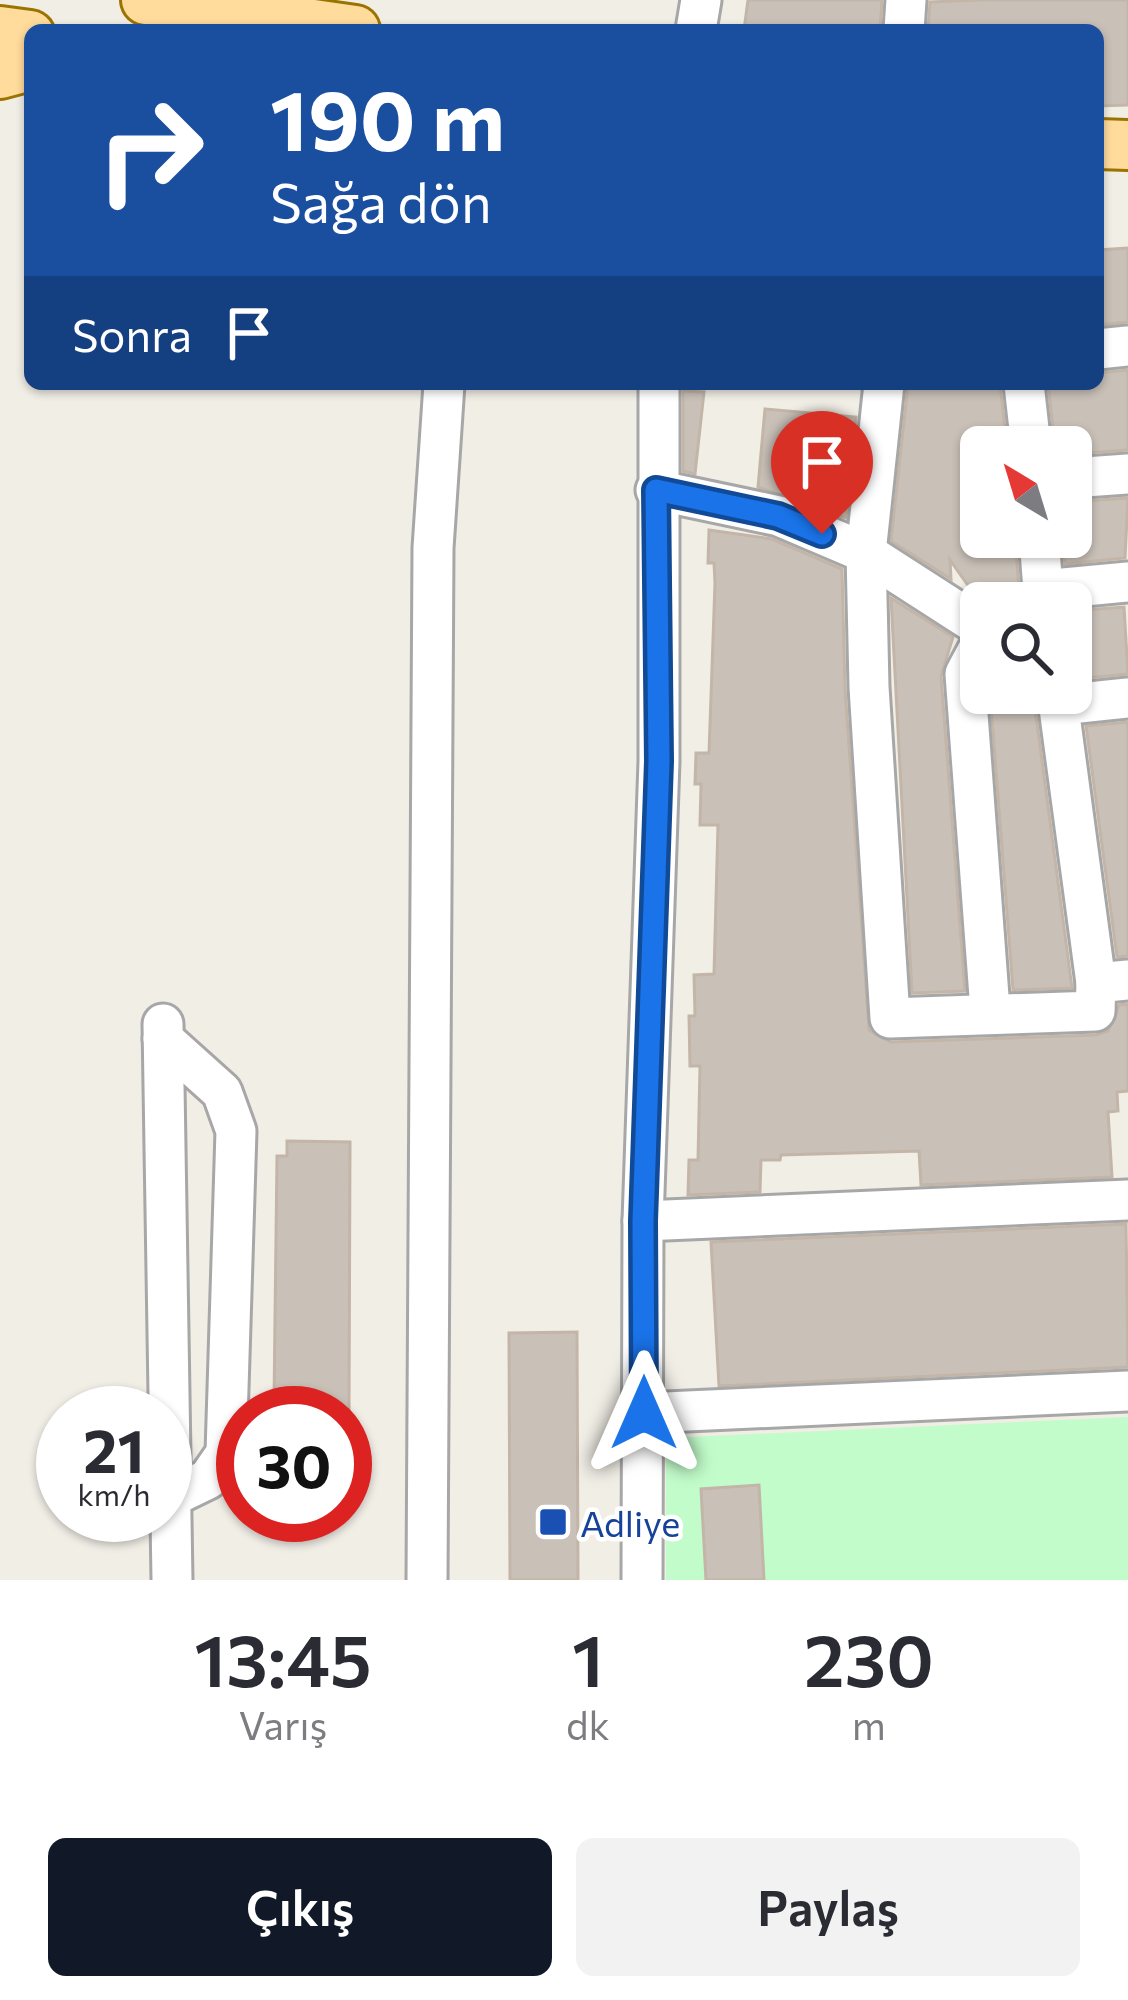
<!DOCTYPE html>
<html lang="tr">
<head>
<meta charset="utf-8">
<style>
	:root { --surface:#fff; --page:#f2f2f3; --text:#2b2b33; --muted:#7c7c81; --accent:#111827 }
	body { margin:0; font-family:Commissioner,sans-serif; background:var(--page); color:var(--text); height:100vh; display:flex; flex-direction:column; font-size:45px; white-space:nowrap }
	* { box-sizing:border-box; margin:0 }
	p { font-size:39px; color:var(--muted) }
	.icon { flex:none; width:66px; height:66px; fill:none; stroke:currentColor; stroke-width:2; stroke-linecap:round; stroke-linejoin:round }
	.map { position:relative; height:1580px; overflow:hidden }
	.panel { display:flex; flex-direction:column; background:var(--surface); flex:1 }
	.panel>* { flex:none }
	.banner { position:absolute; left:24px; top:24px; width:1080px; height:366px; border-radius:18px; box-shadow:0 3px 9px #0004; background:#1a4fa0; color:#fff; overflow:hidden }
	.needle { width:78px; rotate:322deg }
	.controls { position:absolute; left:960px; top:426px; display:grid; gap:24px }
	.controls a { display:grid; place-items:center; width:132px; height:132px; border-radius:18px; background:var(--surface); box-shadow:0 3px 9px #0004; font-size:60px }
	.speed { position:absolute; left:36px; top:1386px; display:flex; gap:24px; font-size:60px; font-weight:700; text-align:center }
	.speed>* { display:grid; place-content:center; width:156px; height:156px; border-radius:50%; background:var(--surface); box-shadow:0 3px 9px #0004; line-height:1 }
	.speed small { font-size:30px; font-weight:400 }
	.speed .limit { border:18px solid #d22; background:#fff; color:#111 }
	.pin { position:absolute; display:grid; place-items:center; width:102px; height:102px; color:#fff; margin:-123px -51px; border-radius:50% 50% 50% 0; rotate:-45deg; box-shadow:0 0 12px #0007 }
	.pin .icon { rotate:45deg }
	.me { position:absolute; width:132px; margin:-66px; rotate:0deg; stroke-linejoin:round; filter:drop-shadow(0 0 9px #0008) }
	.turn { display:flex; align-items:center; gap:42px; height:252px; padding:0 48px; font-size:54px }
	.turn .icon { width:156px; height:156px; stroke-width:2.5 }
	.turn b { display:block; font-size:84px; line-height:102px }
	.then { display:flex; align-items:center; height:114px; padding:0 48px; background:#0003; gap:24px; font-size:45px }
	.eta { display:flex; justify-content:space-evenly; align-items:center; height:204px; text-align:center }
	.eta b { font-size:72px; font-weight:600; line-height:84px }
	.button { display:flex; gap:24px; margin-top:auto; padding:24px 48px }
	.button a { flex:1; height:138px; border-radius:18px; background:var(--accent); color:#fff; font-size:48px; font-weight:600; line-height:138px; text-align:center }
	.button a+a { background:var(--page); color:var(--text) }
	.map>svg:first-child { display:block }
	.park { fill:#c1fcca }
	.building { fill:#c9c1b8; stroke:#c3b5a7; stroke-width:3 }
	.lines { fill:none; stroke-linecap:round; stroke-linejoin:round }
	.minor-casing { stroke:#a7a7a7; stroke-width:45 }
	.major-casing { stroke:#9b7300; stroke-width:54 }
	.minor { stroke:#fff; stroke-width:39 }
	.major { stroke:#ffdb9c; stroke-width:48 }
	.route-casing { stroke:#114b97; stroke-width:30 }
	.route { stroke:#1a73e8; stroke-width:21 }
	.transit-dot { fill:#1a4fb4; stroke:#fff; stroke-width:4.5 }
	.labels { text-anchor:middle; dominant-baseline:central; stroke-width:9; stroke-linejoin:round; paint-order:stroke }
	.transit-label { font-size:36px; fill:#164399; stroke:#fff; text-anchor:start }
</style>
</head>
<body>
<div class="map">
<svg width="1128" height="1580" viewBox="0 0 1128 1580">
	<rect width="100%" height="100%" fill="#f1eee6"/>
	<polygon class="park" points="1128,1417 1128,1580 666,1580 666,1438"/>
	<g class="building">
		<polygon points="748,0 882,0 880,30 744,30"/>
		<polygon points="980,0 1128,0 1128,105 1098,106 1098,30 928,30 930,2"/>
		<polygon points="1128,248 1128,322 1098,325 1098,250"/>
		<polygon points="1128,370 1128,450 1071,454 1071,447 1055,447 1048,384 1098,384 1098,373"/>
		<polygon points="908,384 1000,384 1007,447 981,447 981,537 1015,537 1020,603 988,603 974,594 950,560 951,579 891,541"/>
		<polygon points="683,391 704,392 695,474 683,471"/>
		<polygon points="765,409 856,417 846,518 758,487"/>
		<polygon points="1128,498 1125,558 1065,564 1063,537 1071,537 1071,502"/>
		<polygon points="709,530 772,539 842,569 845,689 869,1030 891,1042 1096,1035 1108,1031 1119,1005 1128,1004 1128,1091 1117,1092 1118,1111 1108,1112 1112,1177 921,1185 919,1151 781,1155 780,1160 761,1160 760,1192 688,1195 689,1160 698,1160 700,1066 690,1066 689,1016 695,1016 694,975 714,974 718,825 700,825 701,784 695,784 696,753 709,753 715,583 714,563 708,563"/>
		<polygon points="891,598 953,637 941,676 965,991 912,993"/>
		<polygon points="1124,607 1128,674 1076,679 1071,674 1071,611"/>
		<polygon points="990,693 1033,693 1072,988 1013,990"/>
		<polygon points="1128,722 1128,956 1117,957 1086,726"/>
		<polygon points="287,1141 350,1142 349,1413 287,1413 288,1401 274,1401 277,1156 287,1156"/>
		<polygon points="1126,1224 1128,1367 719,1386 711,1242"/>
		<polygon points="577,1332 578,1580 510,1580 509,1333"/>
		<polygon points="759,1485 764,1580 706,1580 701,1489"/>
	</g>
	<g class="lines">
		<g class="minor-casing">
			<g id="minor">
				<polyline points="696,30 701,0"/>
				<polyline points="904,30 906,0"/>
				<polyline points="1098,349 1128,346"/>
				<polyline points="884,384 866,553 869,687 890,1018 1095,1011 1096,983 1128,980"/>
				<polyline points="1024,384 1031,447"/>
				<polyline points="1071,478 1128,474"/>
				<polyline points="656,490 779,516 866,553 981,627"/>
				<polyline points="1039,537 1044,603"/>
				<polyline points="1042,590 1128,582"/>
				<polyline points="981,644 965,674 990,1010"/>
				<polyline points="1057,693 1096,983"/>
				<polyline points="1060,705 1128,698"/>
				<polyline points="163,1024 172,1580"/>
				<polyline points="163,1039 222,1092 236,1131 226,1453 208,1479 171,1497"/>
				<polyline points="643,1221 1128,1200"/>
				<polyline points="644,1413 1128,1391"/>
				<polyline points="427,1580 433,548 444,384"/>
				<polyline points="642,1580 643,1221 659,761 659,384"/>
			</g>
		</g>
		<g class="major-casing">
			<g id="major">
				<polyline points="146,0 355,30"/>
				<polyline points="0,31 30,35"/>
				<polyline points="0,74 30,66"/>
				<polyline points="1098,144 1128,145"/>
			</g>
		</g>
		<use href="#minor" class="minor"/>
		<use href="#major" class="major"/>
	</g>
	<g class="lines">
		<g class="route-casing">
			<polyline id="route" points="644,1413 643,1221 659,761 656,490 778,516 822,534"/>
		</g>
		<use href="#route" class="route"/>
	</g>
	<rect class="transit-dot" x="538" y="1507" width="30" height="30" rx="6"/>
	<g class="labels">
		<g class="transit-label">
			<text x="580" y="1522">Adliye</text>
		</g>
	</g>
</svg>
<div class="controls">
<a><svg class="needle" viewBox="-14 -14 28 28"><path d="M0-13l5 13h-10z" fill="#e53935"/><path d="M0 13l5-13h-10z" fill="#7c7c81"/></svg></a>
<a><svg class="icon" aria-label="search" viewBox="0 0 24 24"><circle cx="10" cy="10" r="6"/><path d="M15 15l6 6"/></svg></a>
</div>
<div class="speed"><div>21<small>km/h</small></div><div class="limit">30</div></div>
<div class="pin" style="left:822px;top:534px;background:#d93025"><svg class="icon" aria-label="arrive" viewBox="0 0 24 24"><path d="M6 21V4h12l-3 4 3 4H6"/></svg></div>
<svg class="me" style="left:644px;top:1413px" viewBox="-20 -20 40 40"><path d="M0-17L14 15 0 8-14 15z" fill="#1a73e8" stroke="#fff" stroke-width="4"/></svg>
<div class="banner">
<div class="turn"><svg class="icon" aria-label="right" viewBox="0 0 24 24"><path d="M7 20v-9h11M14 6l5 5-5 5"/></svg><div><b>190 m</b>Sağa dön</div></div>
<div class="then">Sonra<svg class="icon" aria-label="arrive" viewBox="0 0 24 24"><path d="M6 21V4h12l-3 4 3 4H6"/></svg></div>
</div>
</div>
<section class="panel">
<div class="eta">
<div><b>13:45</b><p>Varış</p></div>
<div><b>1</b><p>dk</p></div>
<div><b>230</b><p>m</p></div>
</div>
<div class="button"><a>Çıkış</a><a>Paylaş</a></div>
</section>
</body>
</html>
